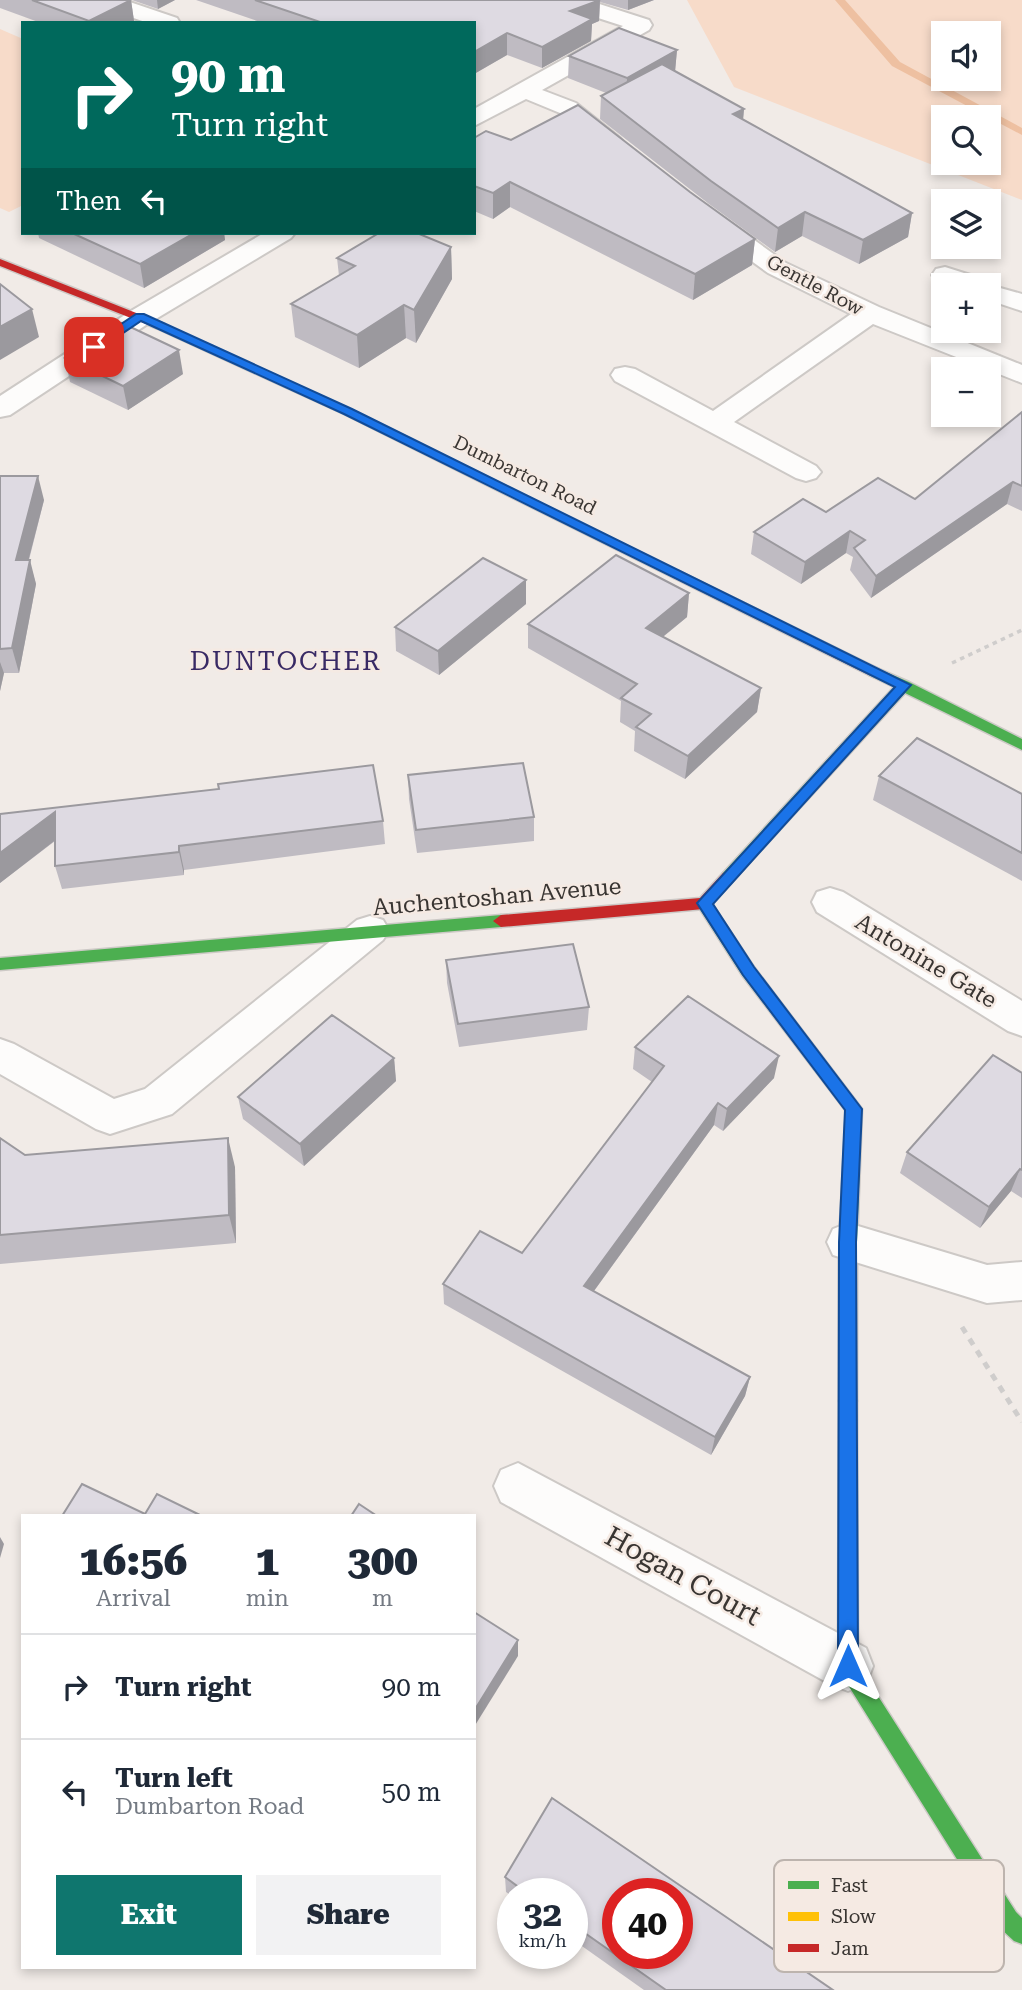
<!DOCTYPE html>
<html lang="en">
<head>
<meta charset="utf-8">
<style>
	:root { --surface:#fff; --page:#f2f2f3; --text:#1f2937; --muted:#747a83; --line:#e0e1e3; --accent:#0f766e }
	body { margin:0; font-family:"Roboto Serif",serif; background:var(--page); color:var(--text); height:100vh; display:flex; flex-direction:column; font-size:26px; white-space:nowrap }
	* { box-sizing:border-box; margin:0 }
	p { font-size:23px; color:var(--muted) }
	.icon { flex:none; width:38px; height:38px; fill:none; stroke:currentColor; stroke-width:2; stroke-linecap:round; stroke-linejoin:round }
	.map { position:relative; flex:1; overflow:hidden }
	.sheet { position:absolute; left:21px; top:1514px; width:455px; height:455px; display:flex; flex-direction:column; background:var(--surface); border-radius:0px; box-shadow:0 4px 10px #0003 }
	.sheet>* { flex:none }
	.top-card { position:absolute; left:21px; top:21px; width:455px; height:214px; border-radius:0px; box-shadow:0 4px 10px #0003; background:#00695c; color:#fff; overflow:hidden }
	.tools { position:absolute; left:931px; top:21px; display:grid; gap:14px }
	.tools a { display:grid; place-items:center; width:70px; height:70px; border-radius:0px; background:var(--surface); box-shadow:0 4px 10px #0003; font-size:35px }
	.speed { position:absolute; left:497px; top:1878px; display:flex; gap:14px; font-size:35px; font-weight:700; text-align:center }
	.speed>* { display:grid; place-content:center; width:91px; height:91px; border-radius:50%; background:var(--surface); box-shadow:0 4px 10px #0003; line-height:1 }
	.speed small { font-size:18px; font-weight:400 }
	.speed .limit { border:10px solid #d22; background:#fff; color:#111 }
	.pin { position:absolute; display:grid; place-items:center; width:60px; height:60px; color:#fff; margin:-30px; border-radius:14px; box-shadow:0 4px 10px #0006 }
	.me { position:absolute; width:77px; margin:-38px; rotate:0deg; stroke-linejoin:round; filter:drop-shadow(0 0 5px #0008) }
	.turn { display:flex; align-items:center; gap:24px; height:147px; padding:0 35px; font-size:32px }
	.turn .icon { width:91px; height:91px; stroke-width:2.5 }
	.turn b { display:block; font-size:49px; line-height:60px }
	.then { display:flex; align-items:center; height:66px; padding:0 35px; background:#0003; gap:14px; font-size:26px }
	.eta { display:flex; justify-content:space-evenly; align-items:center; height:119px; text-align:center }
	.eta b { font-size:42px; font-weight:800; line-height:49px }
	.button { display:flex; gap:14px; margin-top:auto; padding:14px 35px }
	.button a { flex:1; height:80px; border-radius:0px; background:var(--accent); color:#fff; font-size:28px; font-weight:800; line-height:80px; text-align:center }
	.button a+a { background:var(--page); color:var(--text) }
	ul { padding:0; list-style:none }
	li { display:flex; align-items:center; gap:21px; height:105px; padding:0 35px; border-top:2px solid var(--line) }
	li div { flex:1 }
	li b { display:block; font-size:26px }
	li em { font-style:normal }
	.map>svg:first-child { display:block }
	.green { fill:#f7dbc9; fill-rule:evenodd }
	.lines { fill:none; stroke-linecap:round; stroke-linejoin:round }
	.stream { fill:#eec0a1; fill-rule:evenodd }
	.street-casing { stroke:#cdc9c6; stroke-width:4 }
	.fast-casing { stroke:#cdc9c6; stroke-width:3 }
	.slow-casing { stroke:#cdc9c6; stroke-width:3 }
	.jam-casing { stroke:#cdc9c6; stroke-width:3 }
	.path-far1 { stroke:#cfcdcc; stroke-width:3.5; stroke-dasharray:4.5 4.5; stroke-linecap:butt }
	.path { stroke:#cfcdcc; stroke-width:5; stroke-dasharray:7 7; stroke-linecap:butt }
	.street { fill:#fdfcfb; fill-rule:evenodd }
	.fast { fill:#4caf50; fill-rule:evenodd }
	.slow { fill:#ffc107; fill-rule:evenodd }
	.jam { fill:#c62828; fill-rule:evenodd }
	.wall { fill:#bfbbc2; fill-rule:evenodd }
	.shaded-wall { fill:#9b999e }
	.building { fill:#dedae2; stroke:#9b999e; stroke-width:2; fill-rule:evenodd }
	.route { fill:#1a73e8; stroke:#114b97; stroke-width:2 }
	.labels { text-anchor:middle; dominant-baseline:central; stroke-width:5; stroke-linejoin:round; paint-order:stroke }
	.far-street-label { font-size:19px; fill:#393532; stroke:#f5eae3 }
	.street-label { font-size:23px; fill:#393532; stroke:#f5eae3 }
	.quarter-label { font-size:26px; letter-spacing:2px; fill:#382a65; stroke:#f5eae3 }
	.near-street-label { font-size:28px; fill:#393532; stroke:#f5eae3 }
	.key { fill:#f5eae3; stroke:#bdb4ae; stroke-width:2 }
	.key-label { font-size:19px; fill:#393532 }
</style>
</head>
<body>
<div class="map">
<svg width="1022" height="1990" viewBox="0 0 1022 1990">
	<rect width="100%" height="100%" fill="#f1ebe7"/>
	<g class="green">
		<path d="M687 0H1022V200L734 87ZM943 33H989V79H943ZM943 117H989V163H943Z"/>
		<polygon points="0,29 23,39 23,205 9,212 0,208"/>
	</g>
	<g class="lines">
		<polygon class="stream" points="835,0 845,0 900,62 1022,128 1022,135 892,66"/>
		<g class="street-casing">
			<g id="street">
				<polygon points="93,0 124,0 177,18 180,23 148,23 96,5"/>
				<polygon points="555,0 587,0 649,20 652,25 649,30 542,90 576,103 620,138 624,143 620,148 604,148 560,113 526,99 474,126 474,109 623,26 558,5"/>
				<polygon points="712,213 721,216 786,263 879,307 1022,365 1022,383 873,324 734,422 816,466 821,472 816,478 806,481 796,478 615,381 611,375 615,369 625,367 635,369 713,411 851,314 768,273 703,226 699,221 703,216"/>
				<polygon points="264,233 295,233 291,238 149,323 10,415 0,417 0,396 131,311"/>
				<path d="M945 267 983 279 986 284 1022 294V311L989 300V285C972 285 943 291 932 275L936 269Z"/>
				<polygon points="830,888 843,892 1022,1001 1022,1036 1008,1031 817,912 812,902 817,892"/>
				<polygon points="370,916 383,920 389,930 383,940 172,1114 110,1134 96,1129 0,1074 0,1039 14,1044 114,1099 145,1089 357,920"/>
				<polygon points="848,1223 987,1265 1022,1262 1022,1300 987,1303 833,1255 827,1242 833,1229"/>
				<polygon points="518,1463 866,1648 873,1666 866,1684 848,1691 830,1684 501,1502 494,1486 501,1470"/>
			</g>
		</g>
		<g class="fast-casing">
			<g id="fast">
				<polygon points="160,323 352,410 685,575 684,578 674,578 344,414 156,328 155,326"/>
				<polygon points="874,667 909,682 1022,739 1022,750 905,693 733,881 723,881 721,877 723,873 894,687 869,675 867,672 869,669"/>
				<polygon points="704,897 709,899 754,967 862,1109 857,1242 857,1401 855,1407 848,1410 841,1407 839,1401 839,1242 846,1111 742,975 696,903"/>
				<polygon points="501,915 509,921 501,927 0,970 0,958"/>
				<polygon points="855,1668 862,1671 1016,1912 1022,1918 1022,1944 1014,1941 1000,1928 848,1685 845,1678 848,1671"/>
			</g>
		</g>
		<g class="slow-casing">
			<polygon id="slow" points="848,1392 855,1395 857,1401 858,1664 865,1678 862,1685 855,1688 848,1685 838,1666 839,1401 841,1395"/>
		</g>
		<g class="jam-casing">
			<g id="jam">
				<polygon points="0,259 164,324 165,326 156,328 0,266"/>
				<polygon points="679,571 879,669 881,672 874,677 869,675 674,578 674,572"/>
				<polygon points="728,871 735,877 733,881 709,907 704,909 501,927 493,921 501,915 700,898 723,873"/>
			</g>
		</g>
		<polyline class="path-far1" points="952,663 1022,630"/>
		<polyline class="path" points="962,1327 1022,1422"/>
		<use href="#street" class="street"/>
		<use href="#fast" class="fast"/>
		<use href="#slow" class="slow"/>
		<use href="#jam" class="jam"/>
	</g>
	<g class="wall">
		<polygon points="0,0 131,0 134,21 131,23 41,23 0,8"/>
		<polygon points="132,0 175,0 158,9"/>
		<polygon points="196,0 654,0 628,10 600,2 599,21 592,24 591,41 542,68 507,55 474,74 474,23 263,23"/>
		<polygon points="677,50 675,71 744,109 743,119 912,213 908,237 859,264 802,236 775,252 709,204 600,119 601,96 606,93 568,78 569,56"/>
		<polygon points="474,138 511,140 690,192 755,239 752,265 693,300 510,207 493,219 474,211"/>
		<polygon points="38,233 224,233 225,240 144,288 39,238"/>
		<polygon points="451,247 452,279 416,343 406,338 359,368 295,337 291,304 339,276 337,258"/>
		<polygon points="65,358 183,374 128,410 70,382"/>
		<polygon points="1022,412 1022,511 1007,504 871,598 850,570 853,557 846,553 801,584 751,554 754,532 826,512 915,499"/>
		<polygon points="0,476 44,500 29,560 36,584 19,673 4,673 0,691"/>
		<polygon points="689,593 687,617 663,637 761,688 757,712 685,779 634,751 635,731 620,722 621,701 528,648 528,624"/>
		<polygon points="526,604 439,675 396,651 395,627"/>
		<polygon points="408,775 534,817 534,841 417,853 409,799"/>
		<polygon points="879,776 1022,794 1022,881 873,800"/>
		<polygon points="0,814 383,821 385,844 184,870 184,875 62,889 55,866 55,841 0,883"/>
		<polygon points="446,960 589,1007 587,1030 459,1047 447,983"/>
		<polygon points="635,1047 774,1078 723,1131 714,1125 594,1291 750,1377 745,1396 711,1455 444,1304 443,1284 522,1253 652,1082 633,1069"/>
		<polygon points="394,1058 396,1081 304,1166 243,1119 238,1097"/>
		<polygon points="1022,1073 1022,1198 1011,1191 980,1228 900,1173 907,1152"/>
		<polygon points="0,1138 25,1155 235,1167 236,1243 0,1264"/>
		<path d="M552 1798 833 1990H644L572 1939V1894H513V1897L506 1892 505 1877ZM618 1894H677V1953H618Z"/>
	</g>
	<g class="shaded-wall">
		<polygon points="131,0 134,21 131,23 90,23 89,21"/>
		<polygon points="157,0 175,0 158,9"/>
		<polygon points="600,0 599,21 592,24 591,41 542,68 542,47 570,11"/>
		<polygon points="628,0 654,0 628,10"/>
		<polygon points="507,33 507,55 474,74 474,52"/>
		<polygon points="677,50 675,72 626,101 627,78"/>
		<polygon points="744,109 742,132 733,114"/>
		<polygon points="510,182 510,207 493,219 493,193"/>
		<polygon points="805,212 802,236 775,252 778,228"/>
		<polygon points="912,213 908,237 859,264 863,240"/>
		<polygon points="194,233 224,233 225,240 144,288 140,264"/>
		<polygon points="755,239 752,265 693,300 695,274"/>
		<polygon points="451,247 452,279 416,343 414,310"/>
		<polygon points="404,305 406,338 359,368 357,335"/>
		<polygon points="32,309 39,337 0,360 0,327"/>
		<polygon points="179,350 183,374 128,410 123,386"/>
		<polygon points="38,476 44,500 22,585 16,560"/>
		<polygon points="1013,482 1007,504 871,598 876,576"/>
		<polygon points="850,531 846,553 801,584 805,562"/>
		<polygon points="30,560 36,584 19,673 12,648"/>
		<polygon points="526,580 526,604 439,675 438,651"/>
		<polygon points="689,593 687,617 644,652 646,628"/>
		<polygon points="0,662 4,673 0,691"/>
		<polygon points="761,688 757,712 685,779 688,756"/>
		<polygon points="55,812 62,835 0,883 0,853"/>
		<polygon points="179,846 184,870 184,875 179,852"/>
		<polygon points="779,1056 774,1078 723,1131 727,1109"/>
		<polygon points="394,1058 396,1081 304,1166 300,1144"/>
		<polygon points="718,1103 714,1125 583,1306 584,1286"/>
		<polygon points="228,1138 235,1167 236,1243 229,1215"/>
		<polygon points="1020,1169 1011,1191 980,1228 989,1207"/>
		<polygon points="750,1377 745,1396 711,1455 715,1437"/>
		<polygon points="0,1537 4,1544 0,1558"/>
		<polygon points="518,1640 518,1656 474,1727 474,1711"/>
	</g>
	<g class="building">
		<polygon points="32,0 131,0 89,21"/>
		<polygon points="255,0 600,0 570,11 592,19 542,47 507,33 474,52 474,23 323,23"/>
		<polygon points="619,28 677,50 627,78 569,56"/>
		<polygon points="662,64 744,109 733,114 912,213 863,240 805,212 778,228 711,181 601,96"/>
		<polygon points="578,105 690,192 755,239 695,274 510,182 493,193 474,186 474,138 486,131 511,140"/>
		<polygon points="72,233 194,233 140,264"/>
		<polygon points="379,233 417,233 451,247 414,310 404,305 357,335 291,304 355,266 337,258"/>
		<polygon points="0,284 32,309 0,327"/>
		<polygon points="122,323 179,350 123,386 65,358"/>
		<polygon points="1022,412 1022,486 1013,482 876,576 854,548 865,540 850,531 805,562 754,532 803,499 826,512 878,478 915,499"/>
		<polygon points="0,476 38,476 16,560 30,560 12,648 0,649"/>
		<polygon points="616,555 689,593 646,628 761,688 688,756 636,727 651,714 621,698 637,684 528,624"/>
		<polygon points="483,558 526,580 438,651 395,627"/>
		<polygon points="917,738 1022,794 1022,853 879,776"/>
		<polygon points="523,763 534,817 416,830 408,775"/>
		<polygon points="373,765 383,821 179,846 179,852 55,866 55,812 0,853 0,814 219,789 218,784"/>
		<polygon points="573,944 589,1007 458,1024 446,960"/>
		<polygon points="688,996 779,1056 727,1109 718,1103 584,1286 750,1377 715,1437 443,1284 480,1231 522,1253 664,1066 635,1047"/>
		<polygon points="332,1015 394,1058 300,1144 238,1097"/>
		<polygon points="993,1055 1022,1073 1022,1170 1020,1169 989,1207 907,1152"/>
		<polygon points="0,1138 25,1155 228,1138 229,1215 0,1235"/>
		<polygon points="82,1484 145,1514 157,1494 202,1516 62,1516"/>
		<polygon points="359,1504 377,1516 351,1516"/>
		<polygon points="474,1612 518,1640 474,1711"/>
		<path d="M552 1798 833 1990H666L572 1924V1894H528L505 1877ZM618 1894H677V1953H618Z"/>
	</g>
	<polygon class="route" points="136,314 144,314 352,409 911,685 713,904 754,967 862,1109 856,1242 858,1666 855,1673 848,1676 841,1673 838,1666 839,1242 845,1110 743,975 697,903 895,687 344,414 141,321 98,350 90,350 90,345"/>
	<g class="labels">
		<g class="far-street-label">
			<text transform="translate(815 285) rotate(28)">Gentle Row</text>
			<text transform="translate(525 475) rotate(26)">Dumbarton Road</text>
		</g>
		<g class="street-label">
			<text transform="translate(497 897) rotate(-5)">Auchentoshan Avenue</text>
			<text transform="translate(926 961) rotate(31)">Antonine Gate</text>
		</g>
		<g class="quarter-label">
			<text x="286" y="661">DUNTOCHER</text>
		</g>
		<g class="near-street-label">
			<text transform="translate(683 1576) rotate(29)">Hogan Court</text>
		</g>
	</g>
	<rect x="774" y="1860" width="230" height="112" rx="10" class="key"/>
	<rect x="788" y="1881" width="31" height="8" fill="#4caf50"/>
	<rect x="788" y="1912" width="31" height="9" fill="#ffc107"/>
	<rect x="788" y="1944" width="31" height="8" fill="#c62828"/>
	<g class="key-label">
		<text x="831" y="1892">Fast</text>
		<text x="831" y="1923">Slow</text>
		<text x="831" y="1955">Jam</text>
	</g>
</svg>
<div class="tools">
<a><svg class="icon" aria-label="sound" viewBox="0 0 24 24"><path d="M4 9h4l5-4v14l-5-4H4zM17 9q2 3 0 6"/></svg></a>
<a><svg class="icon" aria-label="search" viewBox="0 0 24 24"><circle cx="10" cy="10" r="6"/><path d="M15 15l6 6"/></svg></a>
<a><svg class="icon" aria-label="layers" viewBox="0 0 24 24"><path d="M12 4l9 5-9 5-9-5zM3 14l9 5 9-5"/></svg></a>
<a>+</a>
<a>−</a>
</div>
<div class="speed"><div>32<small>km/h</small></div><div class="limit">40</div></div>
<div class="pin" style="left:94px;top:347px;background:#d93025"><svg class="icon" aria-label="arrive" viewBox="0 0 24 24"><path d="M6 21V4h12l-3 4 3 4H6"/></svg></div>
<svg class="me" style="left:848px;top:1666px" viewBox="-20 -20 40 40"><path d="M0-17L14 15 0 8-14 15z" fill="#1a73e8" stroke="#fff" stroke-width="4"/></svg>
<div class="top-card">
<div class="turn"><svg class="icon" aria-label="right" viewBox="0 0 24 24"><path d="M7 20v-9h11M14 6l5 5-5 5"/></svg><div><b>90 m</b>Turn right</div></div>
<div class="then">Then<svg class="icon" aria-label="left" viewBox="0 0 24 24"><path d="M17 20v-9H6M10 6l-5 5 5 5"/></svg></div>
</div>
<section class="sheet">
<div class="eta">
<div><b>16:56</b><p>Arrival</p></div>
<div><b>1</b><p>min</p></div>
<div><b>300</b><p>m</p></div>
</div>
<ul>
<li><svg class="icon" aria-label="right" viewBox="0 0 24 24"><path d="M7 20v-9h11M14 6l5 5-5 5"/></svg><div><b>Turn right</b></div><em>90 m</em></li>
<li><svg class="icon" aria-label="left" viewBox="0 0 24 24"><path d="M17 20v-9H6M10 6l-5 5 5 5"/></svg><div><b>Turn left</b><p>Dumbarton Road</p></div><em>50 m</em></li>
</ul>
<div class="button"><a>Exit</a><a>Share</a></div>
</section>
</div>
</body>
</html>
